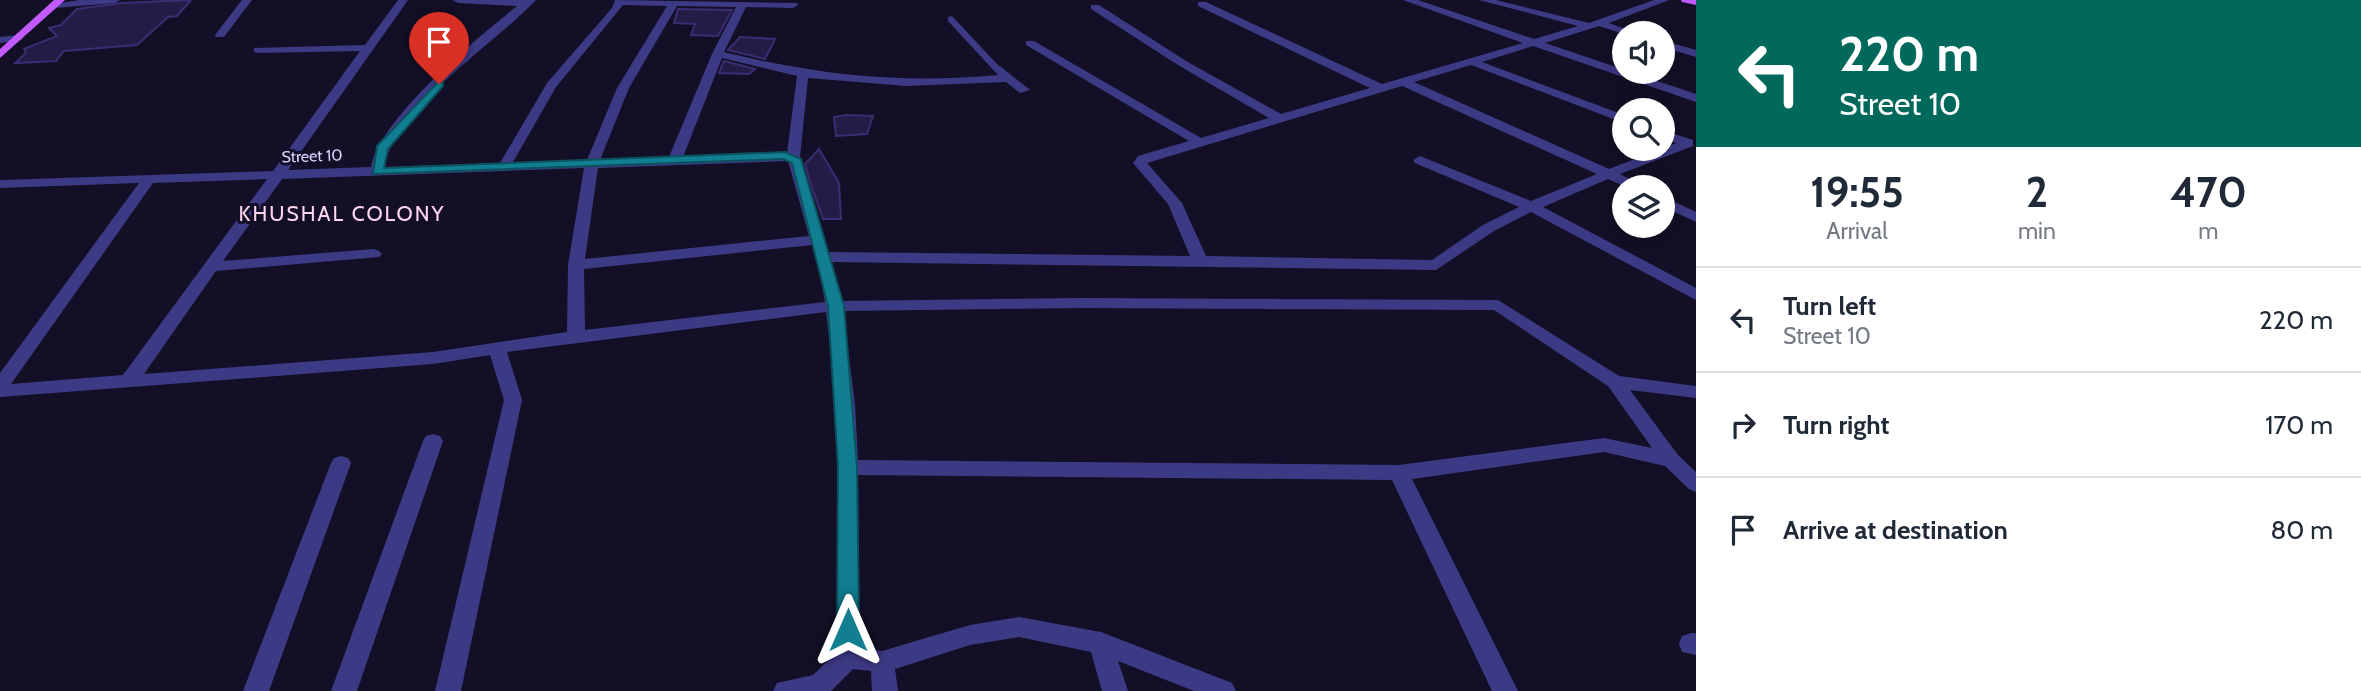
<!DOCTYPE html>
<html lang="en">
<head>
<meta charset="utf-8">
<style>
	:root { --surface:#fff; --page:#f2f2f3; --text:#1f2937; --muted:#747a83; --line:#e0e1e3 }
	body { margin:0; font-family:Cabin,sans-serif; background:var(--page); color:var(--text); height:100vh; display:flex; flex-direction:column; font-size:26px; white-space:nowrap }
	* { box-sizing:border-box; margin:0 }
	p { font-size:23px; color:var(--muted) }
	.icon { flex:none; width:38px; height:38px; fill:none; stroke:currentColor; stroke-width:2; stroke-linecap:round; stroke-linejoin:round }
	.map { position:relative; flex:1; overflow:hidden }
	.side { display:flex; flex-direction:column; background:var(--surface); width:665px }
	.side>* { flex:none }
	.hud { background:#00695c; color:#fff; overflow:hidden }
	.buttons { position:absolute; left:1612px; top:21px; display:grid; gap:14px }
	.buttons a { display:grid; place-items:center; width:63px; height:63px; border-radius:50%; background:var(--surface); box-shadow:0 4px 18px #0003; font-size:35px }
	.pin { position:absolute; display:grid; place-items:center; width:60px; height:60px; color:#fff; margin:-72px -30px; border-radius:50% 50% 50% 0; rotate:-45deg; box-shadow:0 0 7px #0007 }
	.pin .icon { rotate:45deg }
	.me { position:absolute; width:77px; margin:-38px; rotate:0deg; stroke-linejoin:round; filter:drop-shadow(0 0 5px #0008) }
	.turn { display:flex; align-items:center; gap:24px; height:147px; padding:0 28px; font-size:32px }
	.turn .icon { width:91px; height:91px; stroke-width:2.5 }
	.turn b { display:block; font-size:49px; line-height:60px }
	.eta { display:flex; justify-content:space-evenly; align-items:center; height:119px; text-align:center }
	.eta b { font-size:42px; font-weight:700; line-height:49px }
	ul { padding:0; list-style:none }
	li { display:flex; align-items:center; gap:21px; height:105px; padding:0 28px; border-top:2px solid var(--line) }
	li div { flex:1 }
	li b { display:block; font-size:26px }
	li em { font-style:normal }
	main { display:flex; flex:1; min-height:0 }
	.map>svg:first-child { display:block }
	.building { fill:#241b47; stroke:#3b2d73; stroke-width:2 }
	.lines { fill:none; stroke-linecap:round; stroke-linejoin:round }
	.minor { fill:#3d3a85; fill-rule:evenodd }
	.major { fill:#c25bff; fill-rule:evenodd }
	.route { fill:#117e91; stroke:#0b525e; stroke-width:2 }
	.labels { text-anchor:middle; dominant-baseline:central; stroke-width:6; stroke-linejoin:round; paint-order:stroke }
	.far-street-label { font-size:16px; fill:#d9d4ff; stroke:#130f26 }
	.neighbourhood-label { font-size:21px; letter-spacing:2px; fill:#ffd6f0; stroke:#130f26 }
</style>
</head>
<body>
<main>
<div class="map">
<svg width="1696" height="691" viewBox="0 0 1696 691">
	<rect width="100%" height="100%" fill="#130f26"/>
	<g class="building">
		<polygon points="191,0 177,16 168,17 137,45 64,51 56,61 15,63 26,53 24,49 57,36 49,28 61,25 77,9 121,3"/>
		<polygon points="678,9 732,10 718,36 691,35 695,24 674,23"/>
		<polygon points="740,37 775,39 765,59 728,50"/>
		<polygon points="724,61 755,69 749,74 719,73"/>
		<polygon points="847,115 873,116 867,134 836,136 834,117"/>
		<polygon points="819,149 839,183 841,219 823,219 811,185 805,164"/>
	</g>
	<g class="lines">
		<g class="minor">
			<polygon points="79,0 120,0 115,3 54,8 49,5"/>
			<polygon points="242,0 252,0 224,37 216,37 215,35"/>
			<path d="M398 0H408L288 170 371 167C380 118 477 38 517 6L458 3 453 0H536C497 42 393 109 385 167L500 163 547 83 612 8 615 0 797 3 798 5 793 8 746 7 724 52C816 75 904 84 998 75L948 21V17L952 16 996 63 1030 90 1020 93 1006 82 906 86 808 78 800 157 828 252 1190 256 1168 204 1133 163 1138 156 1189 141 1026 45V41H1034L1201 138 1269 118 1178 65 1091 9V5H1099L1186 61 1281 114 1370 88 1198 6V2H1206L1382 84 1523 43 1403 0H1418L1534 39 1578 26 1479 0H1496L1589 23 1654 0H1669L1609 23 1636 33 1624 34 1599 26 1545 43 1696 94V102L1533 46 1482 62 1624 115V123L1471 65 1414 82 1609 169 1676 143 1662 138V130L1693 140V146L1620 174 1644 187H1626L1608 179 1543 207 1696 288V300L1531 212 1494 231 1436 270 832 262 841 301 1082 298 1498 300 1619 376 1696 386V398L1630 390 1678 455 1696 472V492L1689 489 1665 466 1604 452 1412 479 1518 691H1492L1392 480 858 475 860 648 882 651 970 625 1019 617 1101 632 1232 683 1236 691H1194L1118 661 1128 691H1102L1091 652 1019 637 970 645 895 669 898 691H872L871 671 853 669 831 691H773L777 683 813 675 836 653C838 538 842 426 826 312L507 352 522 400 461 691H435L504 400 490 355 433 364 0 397V373L139 183 0 188V180L273 171 360 51 258 53 254 52V48L365 45ZM623 5 667 6 617 88 587 160 513 162 556 87ZM677 6 736 7 712 54 669 157 600 160 629 88ZM722 58 797 76 787 153 683 157ZM1402 86 1597 174 1531 201 1420 156 1413 160 1415 163 1519 207 1483 225 1432 260 1206 256 1182 203 1147 163ZM788 161 809 236 585 259 598 168ZM584 168 568 265 567 332 433 352 144 374 216 271 379 257 382 254 379 251 374 249 223 261 282 179ZM267 179 123 375 11 384 153 183ZM812 245 817 255 825 302 585 330 584 269ZM1082 308 1494 310 1608 386 1652 448 1604 438 1399 465 858 460 855 404 843 311Z"/>
			<polygon points="18,35 22,36 22,40 0,43 0,37"/>
			<polygon points="1662,40 1696,50 1696,57 1662,47"/>
			<polygon points="1662,196 1696,212 1696,222 1662,206"/>
			<polygon points="433,434 440,436 443,441 357,691 331,691 423,441 426,436"/>
			<polygon points="341,456 348,458 351,463 269,691 243,691 331,463 334,458"/>
			<polygon points="1691,633 1696,633 1696,655 1682,652 1679,644 1682,636"/>
		</g>
		<g class="major">
			<polygon points="54,0 65,0 0,58 0,49"/>
			<polygon points="1681,0 1696,0 1696,5 1682,2"/>
		</g>
	</g>
	<polygon class="route" points="439,81 443,82 443,86 388,149 384,168 785,152 801,159 844,306 857,467 859,630 856,636 848,639 840,636 837,630 838,467 828,306 792,163 783,159 373,174 377,146"/>
	<g class="labels">
		<g class="far-street-label">
			<text transform="translate(312 156) rotate(-2)">Street 10</text>
		</g>
		<g class="neighbourhood-label">
			<text x="342" y="213">KHUSHAL COLONY</text>
		</g>
	</g>
</svg>
<div class="buttons">
<a><svg class="icon" aria-label="sound" viewBox="0 0 24 24"><path d="M4 9h4l5-4v14l-5-4H4zM17 9q2 3 0 6"/></svg></a>
<a><svg class="icon" aria-label="search" viewBox="0 0 24 24"><circle cx="10" cy="10" r="6"/><path d="M15 15l6 6"/></svg></a>
<a><svg class="icon" aria-label="layers" viewBox="0 0 24 24"><path d="M12 4l9 5-9 5-9-5zM3 14l9 5 9-5"/></svg></a>
</div>
<div class="pin" style="left:439px;top:84px;background:#d93025"><svg class="icon" aria-label="arrive" viewBox="0 0 24 24"><path d="M6 21V4h12l-3 4 3 4H6"/></svg></div>
<svg class="me" style="left:848px;top:630px" viewBox="-20 -20 40 40"><path d="M0-17L14 15 0 8-14 15z" fill="#117e91" stroke="#fff" stroke-width="4"/></svg>
</div>
<section class="side">
<div class="hud">
<div class="turn"><svg class="icon" aria-label="left" viewBox="0 0 24 24"><path d="M17 20v-9H6M10 6l-5 5 5 5"/></svg><div><b>220 m</b>Street 10</div></div>
</div>
<div class="eta">
<div><b>19:55</b><p>Arrival</p></div>
<div><b>2</b><p>min</p></div>
<div><b>470</b><p>m</p></div>
</div>
<ul>
<li><svg class="icon" aria-label="left" viewBox="0 0 24 24"><path d="M17 20v-9H6M10 6l-5 5 5 5"/></svg><div><b>Turn left</b><p>Street 10</p></div><em>220 m</em></li>
<li><svg class="icon" aria-label="right" viewBox="0 0 24 24"><path d="M7 20v-9h11M14 6l5 5-5 5"/></svg><div><b>Turn right</b></div><em>170 m</em></li>
<li><svg class="icon" aria-label="arrive" viewBox="0 0 24 24"><path d="M6 21V4h12l-3 4 3 4H6"/></svg><div><b>Arrive at destination</b></div><em>80 m</em></li>
</ul>
</section>
</main>
</body>
</html>
